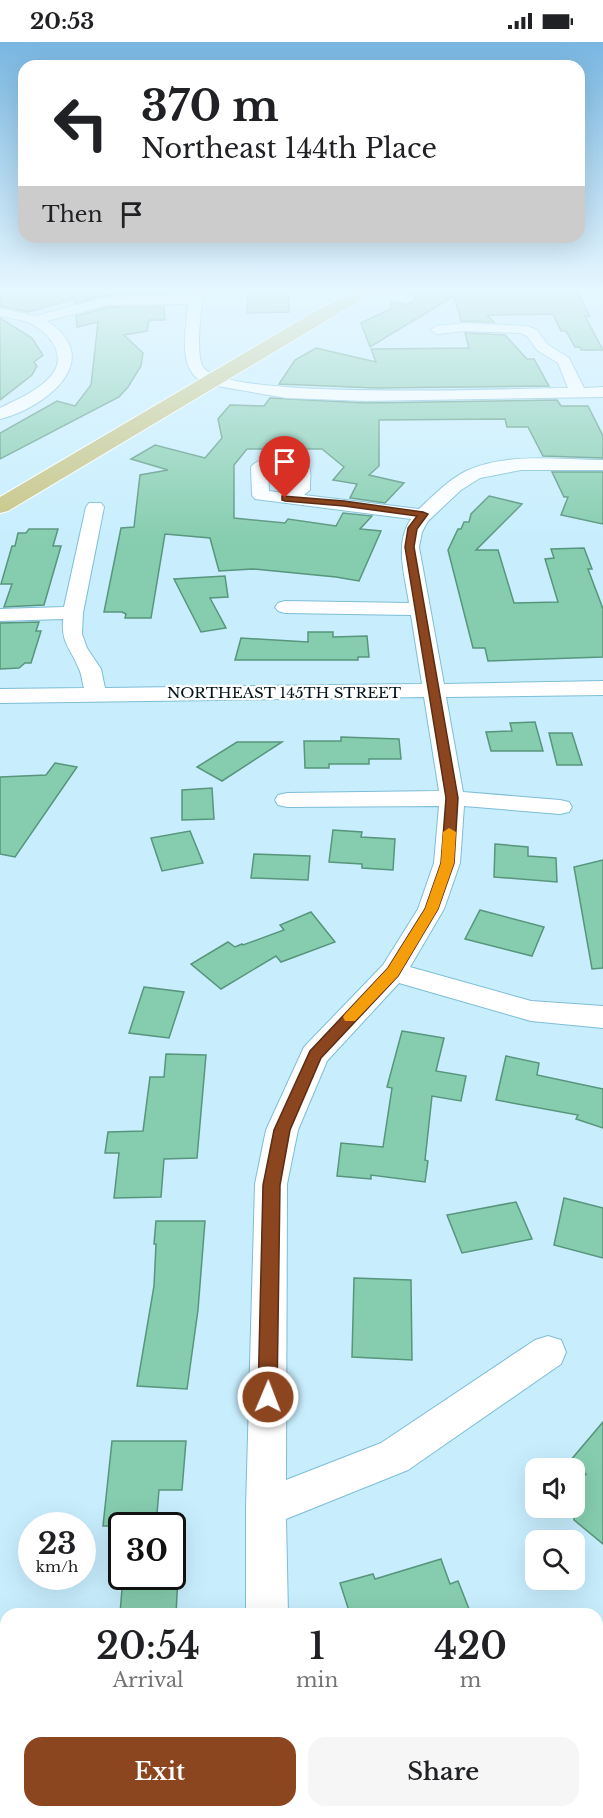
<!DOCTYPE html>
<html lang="en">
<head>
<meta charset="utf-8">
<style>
	:root { --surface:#fff; --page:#f6f6f6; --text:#202124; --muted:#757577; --accent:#8b451f }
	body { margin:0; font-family:"Libre Baskerville",serif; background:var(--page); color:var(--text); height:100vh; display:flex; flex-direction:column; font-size:22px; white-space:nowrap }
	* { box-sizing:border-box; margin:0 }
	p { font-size:20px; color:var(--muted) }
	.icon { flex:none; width:33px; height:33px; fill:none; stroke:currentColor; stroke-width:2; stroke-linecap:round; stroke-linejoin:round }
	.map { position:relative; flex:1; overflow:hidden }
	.side { position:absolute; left:0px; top:1566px; width:603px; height:210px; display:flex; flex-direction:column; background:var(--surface); border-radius:18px 18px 0 0; box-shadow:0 6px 24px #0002 }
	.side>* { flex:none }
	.banner { position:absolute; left:18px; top:18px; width:567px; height:183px; border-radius:18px; box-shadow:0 6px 24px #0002; background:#fff; color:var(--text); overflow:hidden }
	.tools { position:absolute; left:525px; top:1416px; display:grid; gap:12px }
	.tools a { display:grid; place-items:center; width:60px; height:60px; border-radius:12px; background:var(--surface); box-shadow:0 6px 24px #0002; font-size:30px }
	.speed { position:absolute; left:18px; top:1470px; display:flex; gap:12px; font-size:30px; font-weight:700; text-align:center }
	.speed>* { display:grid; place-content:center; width:78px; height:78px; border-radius:50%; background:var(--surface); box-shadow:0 6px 24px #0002; line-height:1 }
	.speed small { font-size:15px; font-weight:400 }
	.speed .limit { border:3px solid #111; border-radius:9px; background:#fff; color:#111 }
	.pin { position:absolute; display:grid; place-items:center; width:51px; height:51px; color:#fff; margin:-62px -26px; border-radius:50% 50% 50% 0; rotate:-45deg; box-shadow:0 0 6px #0007 }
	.pin .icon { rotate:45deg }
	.me { position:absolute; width:66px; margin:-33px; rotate:1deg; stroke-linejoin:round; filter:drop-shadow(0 0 4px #0008) }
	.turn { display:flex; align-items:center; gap:21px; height:126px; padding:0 24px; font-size:27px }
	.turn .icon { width:78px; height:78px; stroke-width:2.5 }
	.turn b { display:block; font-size:42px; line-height:51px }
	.then { display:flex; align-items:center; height:57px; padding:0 24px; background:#0003; gap:12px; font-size:22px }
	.eta { display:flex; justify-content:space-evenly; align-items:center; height:102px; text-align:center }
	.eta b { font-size:36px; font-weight:600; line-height:42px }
	.primary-button { display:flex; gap:12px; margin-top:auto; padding:12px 24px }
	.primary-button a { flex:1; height:69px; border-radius:18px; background:var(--accent); color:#fff; font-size:24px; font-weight:600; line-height:69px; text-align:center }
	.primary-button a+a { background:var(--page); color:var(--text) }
	.status { display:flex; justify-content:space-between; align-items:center; height:42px; padding:0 30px; background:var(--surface); direction:ltr }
	.status svg { height:16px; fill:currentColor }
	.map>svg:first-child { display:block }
	.building { fill:#86cdaf; stroke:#57957c; stroke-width:1.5 }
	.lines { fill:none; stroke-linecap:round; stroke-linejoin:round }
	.minor-casing { stroke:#7dbdd7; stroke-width:2 }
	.major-casing { stroke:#fff; stroke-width:2 }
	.minor { fill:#fff; fill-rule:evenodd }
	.major { fill:#c7c482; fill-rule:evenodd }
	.route { fill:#8b451f; stroke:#5a2d14; stroke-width:1.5 }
	.slow { fill:#f59e0b }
	.labels { text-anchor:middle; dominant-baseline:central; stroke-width:4.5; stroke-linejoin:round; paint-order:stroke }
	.street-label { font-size:15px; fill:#00121b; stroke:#fff }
</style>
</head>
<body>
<div class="status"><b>20:53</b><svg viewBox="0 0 49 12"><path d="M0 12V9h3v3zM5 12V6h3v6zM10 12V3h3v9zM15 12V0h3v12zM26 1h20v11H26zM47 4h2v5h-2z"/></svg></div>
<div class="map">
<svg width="603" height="1776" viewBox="0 0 603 1776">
	<rect width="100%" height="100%" fill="#c8eefe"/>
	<g class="building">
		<polygon points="0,249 164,249 164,252 108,253 75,261 74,257 28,270 0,264"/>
		<polygon points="248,249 289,249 289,270 247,271"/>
		<polygon points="394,249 577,249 590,274 585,274 603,308 581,308 580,305 575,305 566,289 561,289 553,272 487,273 494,280 461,279 454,254 370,305 361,281 391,267 391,260 407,263 416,258 412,252"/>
		<polygon points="108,265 164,265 165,278 149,278 147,289 124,293 143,311 141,324 128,345 119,355 0,417 0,391 57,359 75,364 91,343 98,280 77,285 76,274"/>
		<polygon points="0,276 32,296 43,313 34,320 37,324 32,333 0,358"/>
		<polygon points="465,291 505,293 527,317 534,317 549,344 376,346 279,342 295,318 316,306 376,320 371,307 469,306"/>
		<polygon points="270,356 366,361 557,358 561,364 588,364 603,394 603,416 543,414 528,385 507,385 505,377 379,378 379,424 369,433 404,441 385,461 350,456 357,442 333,438 344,425 322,407 247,407 234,423 234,476 285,481 288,477 336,484 343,471 372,474 360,487 381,489 359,539 336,535 253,527 219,529 210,496 165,492 151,576 125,576 126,572 122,570 104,570 121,486 134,485 140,433 168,428 131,417 155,403 205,416 222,396 218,377 230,363 264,364"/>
		<polygon points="552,430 603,430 603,482 561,473 568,455 564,455"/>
		<polygon points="489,454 522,462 476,508 498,508 514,561 558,560 545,517 554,516 551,507 584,506 592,527 588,527 603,567 603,615 488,619 485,606 473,606 448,508 458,487 461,487 464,480 469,480 471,472"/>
		<polygon points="29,487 58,487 53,504 61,504 44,563 4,565 12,542 1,542 12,504 15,504 18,491 26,491"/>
		<polygon points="225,534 228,555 210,556 226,586 201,590 174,537"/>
		<polygon points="39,580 36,589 41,589 31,621 25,621 19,626 0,627 0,581"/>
		<polygon points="308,590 333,590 333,595 367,594 369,615 358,615 358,618 235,618 241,596 308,600"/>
		<polygon points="535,680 543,709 491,709 486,690 512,689 510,681"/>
		<polygon points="549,691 572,691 582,723 557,723"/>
		<polygon points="341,695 399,697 401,717 369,717 369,722 329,722 329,726 305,726 304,699 341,699"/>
		<polygon points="237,700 282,700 222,739 197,725"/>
		<polygon points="55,721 77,725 15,815 0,812 0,735 46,733"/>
		<polygon points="212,746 214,777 182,778 182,748"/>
		<polygon points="333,788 362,790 361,795 395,797 393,828 362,826 362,822 329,820"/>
		<polygon points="190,789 203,821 162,829 151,796"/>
		<polygon points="495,802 528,805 528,814 556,816 557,840 494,835"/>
		<polygon points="254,812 310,814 308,838 251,836"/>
		<polygon points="603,818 603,926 592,927 574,825"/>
		<polygon points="480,868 544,885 532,914 465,897"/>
		<polygon points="311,870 335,900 281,920 276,914 221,947 191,922 228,900 235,905 242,902 243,903 284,888 280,883"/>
		<polygon points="144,945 184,950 169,996 129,991"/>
		<polygon points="402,989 444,996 436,1029 466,1034 461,1059 432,1054 425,1118 428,1119 425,1140 371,1133 371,1137 337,1134 341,1101 383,1105 392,1046 387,1045"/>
		<polygon points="166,1012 206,1013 197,1116 164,1117 161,1155 114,1156 119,1111 105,1111 108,1090 143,1089 150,1035 164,1035"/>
		<polygon points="506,1014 539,1021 537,1033 603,1047 603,1086 576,1077 578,1073 496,1058"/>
		<polygon points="564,1156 603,1166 603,1216 554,1203"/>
		<polygon points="516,1160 532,1197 462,1211 447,1173"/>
		<polygon points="156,1179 205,1179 198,1268 187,1347 137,1344 154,1244 156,1202 154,1202"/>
		<polygon points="354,1236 411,1238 412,1318 352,1315"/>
		<polygon points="603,1380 603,1502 574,1478 574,1446 586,1432 570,1419"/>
		<polygon points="112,1399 186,1399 182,1448 159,1448 156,1484 103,1484"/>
		<polygon points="441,1517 450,1542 458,1539 471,1572 350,1572 340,1541 373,1532 375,1537"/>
		<polygon points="123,1534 178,1534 176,1572 120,1572"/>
	</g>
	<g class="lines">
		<g class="minor-casing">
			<g id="minor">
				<path d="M190 249H203C202 265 194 314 204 326 230 359 514 346 568 346L558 321 537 308 527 294 520 291 465 289 437 292 430 288 437 284 465 281 527 284 537 288 547 302 569 316 584 346 603 345V355L366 359 286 356 211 343C175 334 186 290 188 262L108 263 47 279C107 318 45 366 0 377V366C18 357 38 349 51 334 69 313 48 288 27 280 19 277 9 276 0 274V266L35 274 108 255 189 254Z"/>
				<polygon points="357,249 383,249 412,254 414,257 407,261 364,253"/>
				<path d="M292 415C315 421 310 427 310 448L304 453 419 467C433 454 448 438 466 429 507 410 559 418 603 418V428H521L480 436 461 448 428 479 422 490 419 505 444 642 603 639V653L446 655 463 750 560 758 569 760 572 765 569 770 560 772 464 764 460 821 444 867 410 925 531 959 603 964V986L531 979 399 941 327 1019 298 1088 287 1142 286 1438 381 1401 535 1298 548 1294 561 1298 566 1310 561 1322 408 1428 286 1477 288 1572H246V1465L255 1142 266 1088 304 1005 383 923 418 867 434 821 439 764 287 765 278 763 275 758 278 753 287 751 439 749 424 655 0 661V647L84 646C82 640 82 633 79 627 71 606 61 602 63 577L0 579V567L64 565 86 465 89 461H101L104 465 83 571 82 592 87 606 101 627 105 646 422 642 411 573 285 571 278 569 275 565 278 561 285 559 409 561C405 533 394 502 411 477L255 457 252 453 251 425C259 414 279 416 292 415ZM290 425 293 427 292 445 282 451 269 449 268 427Z"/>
				<rect x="247" y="1770" width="46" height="6"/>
			</g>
		</g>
		<g class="major-casing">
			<polygon id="major" points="356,249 376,249 8,469 0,471 0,455 321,266"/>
		</g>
		<use href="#minor" class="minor"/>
		<use href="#major" class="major"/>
	</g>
	<linearGradient id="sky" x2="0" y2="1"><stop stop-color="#78b6e1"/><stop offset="0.5" stop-color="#e6f7ff"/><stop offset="1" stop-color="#e6f7ff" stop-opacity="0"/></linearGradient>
	<rect width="603" height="497" fill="url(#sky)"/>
	<polygon class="route" points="282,454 344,459 423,470 428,472 417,487 414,505 458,756 454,821 438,867 398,934 321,1016 290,1088 280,1143 277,1355 274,1361 268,1364 261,1361 258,1355 263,1143 274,1088 310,1009 388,926 425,867 441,821 446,756 405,505 408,486 417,474 344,464 285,459 282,458"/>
	<polygon class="slow" points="449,786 456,790 454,821 438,867 398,934 355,979 345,979 343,975 345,972 388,926 425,867 441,821 443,790"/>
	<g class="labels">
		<g class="street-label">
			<text x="284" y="650">NORTHEAST 145TH STREET</text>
		</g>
	</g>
</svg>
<div class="tools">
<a><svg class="icon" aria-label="sound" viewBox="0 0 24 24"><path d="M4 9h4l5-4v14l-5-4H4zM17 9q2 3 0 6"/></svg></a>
<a><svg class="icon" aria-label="search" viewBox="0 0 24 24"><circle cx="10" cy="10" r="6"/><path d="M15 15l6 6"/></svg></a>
</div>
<div class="speed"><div>23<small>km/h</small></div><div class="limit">30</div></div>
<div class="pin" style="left:285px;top:456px;background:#d93025"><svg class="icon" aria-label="arrive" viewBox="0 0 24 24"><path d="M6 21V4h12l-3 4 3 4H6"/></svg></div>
<svg class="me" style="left:268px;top:1355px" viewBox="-20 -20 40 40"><circle r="17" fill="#8b451f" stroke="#fff" stroke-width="3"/><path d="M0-11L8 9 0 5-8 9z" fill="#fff"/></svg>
<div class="banner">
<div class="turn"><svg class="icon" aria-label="left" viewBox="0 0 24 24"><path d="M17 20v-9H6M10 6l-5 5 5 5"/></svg><div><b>370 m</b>Northeast 144th Place</div></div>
<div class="then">Then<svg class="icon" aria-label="arrive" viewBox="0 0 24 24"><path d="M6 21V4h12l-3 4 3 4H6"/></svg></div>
</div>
<section class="side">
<div class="eta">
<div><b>20:54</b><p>Arrival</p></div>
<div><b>1</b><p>min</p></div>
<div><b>420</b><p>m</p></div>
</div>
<div class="primary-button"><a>Exit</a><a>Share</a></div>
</section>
</div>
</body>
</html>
